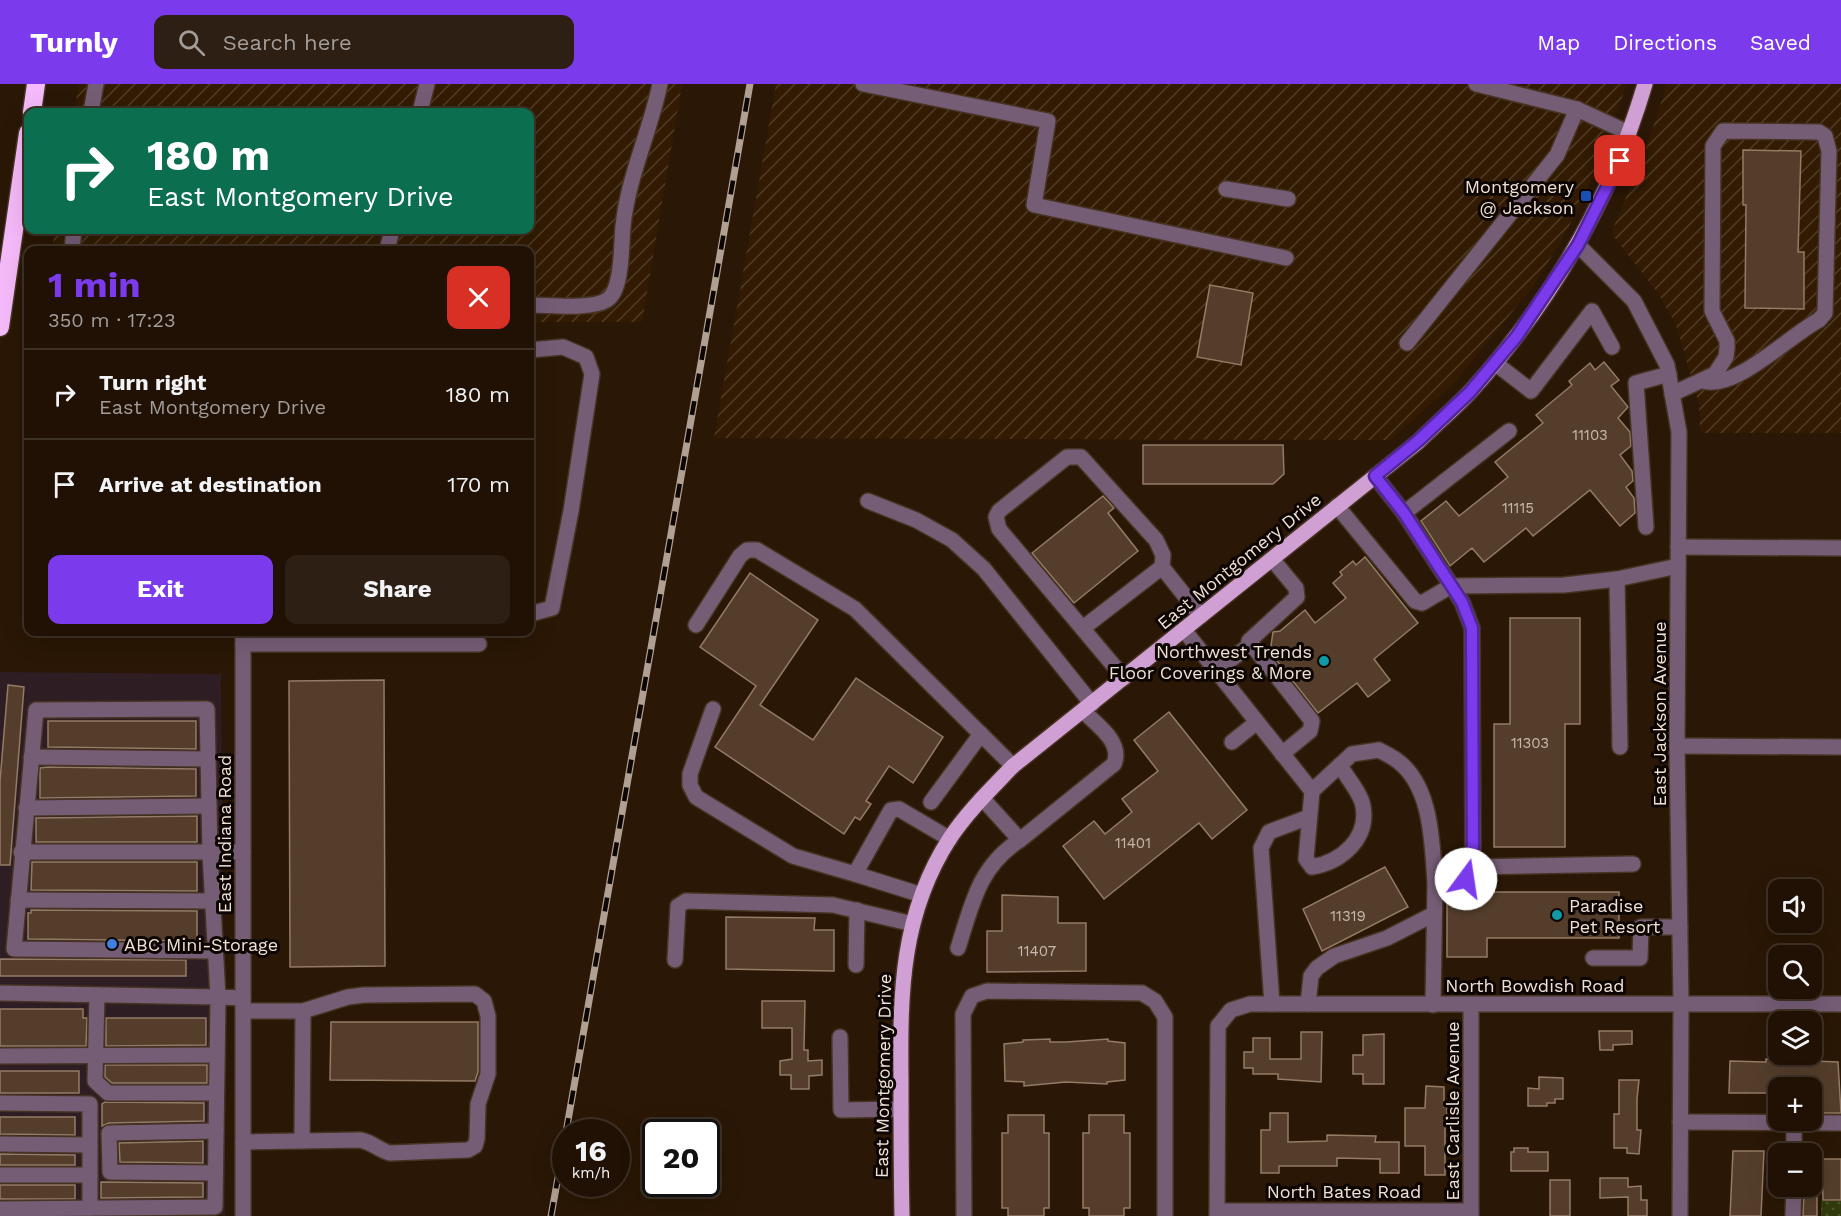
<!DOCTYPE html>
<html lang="en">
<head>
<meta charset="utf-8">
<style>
	:root { --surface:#201104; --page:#2d1f13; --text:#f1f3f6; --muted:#a29d9a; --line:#3d3126; --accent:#7c3aed }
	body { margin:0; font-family:"Work Sans",sans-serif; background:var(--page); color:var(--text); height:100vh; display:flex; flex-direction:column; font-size:22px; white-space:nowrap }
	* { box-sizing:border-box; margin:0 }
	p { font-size:20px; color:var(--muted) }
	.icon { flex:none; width:33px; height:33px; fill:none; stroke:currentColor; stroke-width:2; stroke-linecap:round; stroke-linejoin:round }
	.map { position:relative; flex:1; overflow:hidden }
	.panel { position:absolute; left:24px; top:162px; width:510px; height:390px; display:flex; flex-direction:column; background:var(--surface); border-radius:12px; box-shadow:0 6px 24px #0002,0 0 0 2px var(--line) }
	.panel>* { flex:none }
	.guide { position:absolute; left:24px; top:24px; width:510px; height:126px; border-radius:12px; box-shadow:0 6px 24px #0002,0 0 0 2px var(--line); background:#0b6e4f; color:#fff; overflow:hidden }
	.fabs { position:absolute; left:1768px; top:795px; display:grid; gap:12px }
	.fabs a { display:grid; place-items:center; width:54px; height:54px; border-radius:12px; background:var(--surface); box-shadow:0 6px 24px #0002,0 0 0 2px var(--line); font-size:30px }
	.speed { position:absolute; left:552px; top:1035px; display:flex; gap:12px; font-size:30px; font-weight:700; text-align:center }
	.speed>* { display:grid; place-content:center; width:78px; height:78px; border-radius:50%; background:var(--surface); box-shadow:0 6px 24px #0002,0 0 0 2px var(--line); line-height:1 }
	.speed small { font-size:15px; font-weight:400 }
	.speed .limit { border:3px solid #111; border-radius:9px; background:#fff; color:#111 }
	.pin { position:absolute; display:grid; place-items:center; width:51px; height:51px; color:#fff; margin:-26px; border-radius:12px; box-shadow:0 3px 9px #0006 }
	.me { position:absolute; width:66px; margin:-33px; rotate:14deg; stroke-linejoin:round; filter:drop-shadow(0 0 4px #0008) }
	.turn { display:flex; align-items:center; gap:21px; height:126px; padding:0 24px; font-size:27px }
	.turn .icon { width:78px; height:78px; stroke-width:2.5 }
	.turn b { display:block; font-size:42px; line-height:51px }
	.round { display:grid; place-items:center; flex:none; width:63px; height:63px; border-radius:12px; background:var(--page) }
	.summary { display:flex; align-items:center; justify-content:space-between; height:102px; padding:0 24px }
	h1 { font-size:36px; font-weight:700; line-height:45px; color:var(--accent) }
	.primary-button { display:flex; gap:12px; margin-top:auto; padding:12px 24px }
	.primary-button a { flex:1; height:69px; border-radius:12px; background:var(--accent); color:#fff; font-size:24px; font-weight:700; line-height:69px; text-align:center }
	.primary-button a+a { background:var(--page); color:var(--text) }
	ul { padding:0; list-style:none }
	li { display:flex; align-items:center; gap:18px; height:90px; padding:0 24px; border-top:2px solid var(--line) }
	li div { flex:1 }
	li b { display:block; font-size:22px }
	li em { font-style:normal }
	header { display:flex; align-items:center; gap:36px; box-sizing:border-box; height:84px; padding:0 30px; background:var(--accent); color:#fff }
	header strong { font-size:28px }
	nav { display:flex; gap:33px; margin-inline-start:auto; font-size:21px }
	.search { width:420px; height:54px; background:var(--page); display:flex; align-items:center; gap:15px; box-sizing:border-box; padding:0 21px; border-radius:12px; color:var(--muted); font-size:22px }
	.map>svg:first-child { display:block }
	.commercial { fill:#2f1d24 }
	.industrial { fill:url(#industrial-furrows) }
	.grass { fill:url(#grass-dots) }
	.building { fill:#543e2b; stroke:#937b66; stroke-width:1.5 }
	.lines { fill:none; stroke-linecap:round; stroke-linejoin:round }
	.minor-casing { stroke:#463322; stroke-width:18 }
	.major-casing { stroke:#463322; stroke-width:18 }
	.highway-casing { stroke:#463322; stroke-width:21 }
	.minor { stroke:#755d76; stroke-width:15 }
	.major { stroke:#d09fd3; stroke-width:15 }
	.highway { stroke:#f4b9f8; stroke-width:18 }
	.rail-casing { stroke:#b0a093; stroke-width:7 }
	.rail { stroke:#0c0501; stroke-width:4.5; stroke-dasharray:14; stroke-linecap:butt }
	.route-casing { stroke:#51269a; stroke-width:15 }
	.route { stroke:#7c3aed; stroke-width:10 }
	.transit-dot { fill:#1a4fb4; stroke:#0c0501; stroke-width:2 }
	.culture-dot { fill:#0f9aa8; stroke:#0c0501; stroke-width:2 }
	.shop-dot { fill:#3f7fe0; stroke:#0c0501; stroke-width:2 }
	.labels { text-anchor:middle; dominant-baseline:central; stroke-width:6; stroke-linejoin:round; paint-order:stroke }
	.number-label { font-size:15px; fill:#c8b8ab }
	.poi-label { font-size:18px; fill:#efe1d6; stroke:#0c0501; text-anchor:end }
	.street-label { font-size:18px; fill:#efe1d6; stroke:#0c0501 }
</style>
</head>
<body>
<header>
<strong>Turnly</strong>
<div class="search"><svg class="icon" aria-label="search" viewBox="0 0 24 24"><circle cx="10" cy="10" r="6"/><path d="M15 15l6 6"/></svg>Search here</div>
<nav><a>Map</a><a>Directions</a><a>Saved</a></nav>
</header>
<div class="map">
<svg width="1841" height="1132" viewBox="0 0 1841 1132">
	<defs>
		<pattern id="industrial-furrows" width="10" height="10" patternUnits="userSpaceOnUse" patternTransform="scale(1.5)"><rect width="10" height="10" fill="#321b02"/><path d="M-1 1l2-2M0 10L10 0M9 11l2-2" fill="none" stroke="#503c26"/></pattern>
		<pattern id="grass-dots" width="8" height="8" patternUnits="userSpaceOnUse" patternTransform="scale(1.5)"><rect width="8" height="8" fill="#303a0a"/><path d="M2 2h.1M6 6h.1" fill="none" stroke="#4e562d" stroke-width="1.8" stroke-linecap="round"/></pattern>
	</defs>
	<rect width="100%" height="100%" fill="#2a1705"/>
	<polygon class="commercial" points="0,588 221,590 225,1131 0,1132"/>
	<g class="industrial">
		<polygon points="79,0 682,0 642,238 530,238 530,166 52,166 55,146 530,146 530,28 74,28"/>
		<polygon points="776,0 1627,0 1592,96 1563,154 1534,201 1456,297 1391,356 714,354"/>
		<polygon points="1667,0 1841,0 1841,349 1700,349 1699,319 1676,241 1658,209 1611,149 1644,71"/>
	</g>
	<rect class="grass" x="1821" y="1117" width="20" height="15"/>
	<g class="building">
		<polygon points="1743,66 1801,67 1798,168 1804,168 1804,225 1745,224 1746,121 1743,121"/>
		<polygon points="1210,201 1253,209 1241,281 1197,273"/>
		<polygon points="1604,278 1619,296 1611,302 1628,323 1618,334 1630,348 1631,362 1620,371 1632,387 1633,397 1626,403 1634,414 1635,429 1620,442 1590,406 1533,452 1526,444 1484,478 1472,464 1450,482 1421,437 1446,417 1459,432 1508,393 1495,378 1543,339 1536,331 1572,301 1569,297 1590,279 1595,286"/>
		<polygon points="1143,361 1283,361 1284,390 1273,400 1143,400"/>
		<polygon points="1103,412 1114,424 1108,429 1138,467 1074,519 1032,469"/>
		<polygon points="1365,473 1418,539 1374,575 1390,596 1368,613 1357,599 1318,629 1270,568 1273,548 1280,547 1305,526 1315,539 1346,514 1333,499 1342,491 1340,488 1353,477 1356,481"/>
		<polygon points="750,489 818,536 760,621 813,656 856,594 943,653 913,699 889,682 866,717 871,720 860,736 855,733 844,750 715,663 756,602 700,563"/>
		<polygon points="1510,534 1580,534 1580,640 1565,640 1565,763 1494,763 1494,640 1510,640"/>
		<polygon points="384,596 385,882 290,883 289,597"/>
		<polygon points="8,601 24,603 10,781 0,781 0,697"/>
		<polygon points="1169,628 1247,726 1212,755 1199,739 1104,815 1063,762 1094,737 1105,750 1132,728 1122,715 1158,687 1134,656"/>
		<polygon points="48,637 196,637 196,665 48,663"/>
		<polygon points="48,683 196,685 196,712 40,714 40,684"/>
		<polygon points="197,732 197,758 36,758 36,734"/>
		<polygon points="32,778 197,778 197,807 31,806"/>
		<polygon points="1385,783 1408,823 1322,867 1303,825"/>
		<polygon points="1447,808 1619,808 1619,854 1487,854 1487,873 1447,873"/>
		<polygon points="1002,811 1058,813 1058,839 1086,839 1086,887 987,888 987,847 1002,847"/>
		<polygon points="31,826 197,827 197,857 28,855 28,829 31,829"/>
		<polygon points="726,833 815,834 814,846 834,846 834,887 726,885"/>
		<polygon points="0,875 186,876 186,892 0,892"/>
		<polygon points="762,917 805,917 804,966 808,966 808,977 822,976 822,991 809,992 809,1005 791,1005 791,991 780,991 780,977 792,975 792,944 762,944"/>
		<polygon points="0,925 83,925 83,934 87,934 86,962 0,962"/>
		<polygon points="106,934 206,934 206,961 106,962"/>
		<polygon points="331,938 478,938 478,988 475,997 330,996"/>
		<polygon points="1599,947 1632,947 1632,960 1613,961 1613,966 1600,966"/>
		<polygon points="1301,948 1322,948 1321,998 1278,995 1278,990 1253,990 1253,984 1244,984 1244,968 1253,968 1253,954 1270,954 1270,975 1301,975"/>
		<polygon points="1384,950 1384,1000 1363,1000 1363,990 1353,990 1353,971 1363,971 1363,951"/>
		<polygon points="1050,955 1050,958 1066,958 1108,955 1108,957 1125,959 1125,996 1107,998 1107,1000 1066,998 1024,1002 1024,998 1005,997 1004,960 1023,958 1023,956"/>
		<polygon points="1766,975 1838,978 1841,1029 1820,1029 1820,1009 1812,1009 1812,1004 1779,1004 1779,1007 1767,1009 1729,1009 1730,977 1766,978"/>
		<polygon points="105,981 207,981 207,999 112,999 105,993"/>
		<rect x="0" y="987" width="79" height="22"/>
		<polygon points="1539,993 1563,994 1563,1015 1555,1015 1555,1019 1547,1019 1547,1022 1528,1022 1528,1004 1539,1005"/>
		<polygon points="1619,996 1639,996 1637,1015 1637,1046 1641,1046 1639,1070 1627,1069 1627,1064 1614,1064 1614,1030 1619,1030"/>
		<polygon points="1426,1002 1444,1003 1444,1023 1447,1023 1447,1038 1445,1038 1445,1091 1425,1091 1425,1062 1405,1062 1405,1024 1425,1024"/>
		<polygon points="105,1018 204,1019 204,1037 109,1039 102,1042 102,1020"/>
		<polygon points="1270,1029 1288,1029 1288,1058 1327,1057 1327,1051 1376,1052 1375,1058 1399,1058 1399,1089 1380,1089 1380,1075 1337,1074 1337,1082 1279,1082 1279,1089 1261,1089 1261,1046 1270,1046"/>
		<polygon points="1008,1031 1044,1031 1044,1049 1049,1049 1049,1124 1044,1124 1044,1132 1008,1132 1008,1124 1002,1124 1002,1049 1008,1049"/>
		<polygon points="1089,1031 1124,1031 1124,1049 1130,1049 1130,1124 1124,1124 1124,1132 1089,1132 1089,1124 1083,1124 1083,1049 1089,1049"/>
		<polygon points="0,1033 75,1033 75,1051 0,1050"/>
		<polygon points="203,1057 203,1079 120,1078 119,1059"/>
		<polygon points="1514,1064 1528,1064 1528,1068 1548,1068 1548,1087 1511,1087 1511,1068 1514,1068"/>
		<polygon points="1733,1067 1764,1067 1761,1132 1730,1132"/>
		<polygon points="0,1070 75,1071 75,1081 0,1081"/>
		<polygon points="1822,1075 1841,1075 1841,1116 1823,1116"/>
		<polygon points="1600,1094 1628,1094 1628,1103 1641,1102 1641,1116 1647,1116 1647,1132 1628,1132 1628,1113 1600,1114"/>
		<rect x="1550" y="1096" width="20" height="36"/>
		<polygon points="101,1098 203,1099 203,1113 101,1114"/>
		<rect x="0" y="1101" width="75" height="14"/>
		<polygon points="1804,1107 1817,1107 1817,1132 1803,1132"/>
	</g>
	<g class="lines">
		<g class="minor-casing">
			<g id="minor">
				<polyline points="863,0 1048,37 1034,121 1286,174"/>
				<polyline points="1476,0 1577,25 1629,49"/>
				<polyline points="91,28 96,0"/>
				<polyline points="420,28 427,0"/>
				<polyline points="1226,105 1288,115"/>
				<polyline points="1578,161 1634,217 1667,281 1679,348 1677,662 1681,919 1680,1132"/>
				<polyline points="72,166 74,146"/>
				<polyline points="387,166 392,146"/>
				<path d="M530 221C549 221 591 226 607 216 623 206 621 160 623 142 628 93 650 48 660 0"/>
				<polyline points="1407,259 1557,71 1577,25"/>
				<polyline points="530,266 563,263 586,273 592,290 571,427 552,524 530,530"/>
				<polyline points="1495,279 1531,307 1592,227 1612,263"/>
				<path d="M1672 310 1715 290 1726 273 1727 264V257L1712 227 1713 62 1723 47 1819 48 1825 52 1829 67 1825 229 1819 236C1790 251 1735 307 1703 297"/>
				<polyline points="1375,392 1404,429 1462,518 1472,544 1473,783 1466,795 1435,798 1433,921"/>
				<polyline points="868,417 916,436 952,456 984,485 1092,620"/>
				<polyline points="1337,422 1415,517 1422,519 1451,502 1564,501 1617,495 1678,482"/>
				<polyline points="1404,429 1509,347"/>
				<polyline points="1646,443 1636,299 1669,290"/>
				<polyline points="1678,463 1841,464"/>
				<polyline points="1272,475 1296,504 1297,513 1249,557 1312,637 1310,647 1282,670"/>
				<polyline points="1617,495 1620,663"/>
				<polyline points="696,541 740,472 747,466 757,466 855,525 1013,682"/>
				<polyline points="1083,544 1162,483"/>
				<path d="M1184 546 1312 707 1306 775 1312 783C1341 778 1369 755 1363 722 1361 709 1346 693 1340 681"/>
				<polyline points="243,560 479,560"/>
				<polyline points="1216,587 1250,561"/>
				<polyline points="1124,594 999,445 996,433 999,427 1067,373 1081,373 1156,456 1163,471 1162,483 1201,532"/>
				<polyline points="713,625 690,690 690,701 696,713 793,772 855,790"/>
				<polyline points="1232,658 1257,638"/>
				<polyline points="1677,662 1841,663"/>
				<polyline points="31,673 207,675"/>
				<path d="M1312 707 1352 670 1379 666C1386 670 1393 673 1399 678 1432 704 1432 760 1435 798"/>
				<path d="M982 714 1020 756 1114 680C1123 658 1097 641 1083 627"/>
				<polyline points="931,718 981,650"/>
				<polyline points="26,724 209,722"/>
				<polyline points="21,768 243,768"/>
				<polyline points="1473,783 1633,780"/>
				<polyline points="922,811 855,790 891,726 899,725 950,755"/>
				<polyline points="18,816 212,817"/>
				<path d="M958 864C972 820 979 782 1020 756"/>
				<polyline points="214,867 14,865 36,626 207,625 210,770 218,913 243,914"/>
				<polyline points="1593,874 1640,874 1641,843 1680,843"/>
				<polyline points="675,876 678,822 686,817 833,821 913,840"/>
				<polyline points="856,881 857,826"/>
				<polyline points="0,909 218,913 215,1123 0,1125"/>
				<polyline points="97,911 95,997 108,1009 216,1009"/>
				<polyline points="1272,920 1261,764 1269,748 1309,733"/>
				<polyline points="1308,920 1311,892 1317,884 1334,872 1387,854 1434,830"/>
				<polyline points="1471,921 1471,1132"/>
				<polyline points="840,953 841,1026 901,1025"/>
				<polyline points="0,972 217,971"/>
				<polyline points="0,1019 90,1020 90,1124"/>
				<polyline points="1680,1038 1841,1039"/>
				<polyline points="302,1057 303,927"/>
				<path d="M243 1058 360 1056C372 1058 379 1066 390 1069L468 1066 475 1062 477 1055 478 1020 488 990V932L484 917 475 910 364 911 348 913 303 927H243"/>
				<polyline points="0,1060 90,1061"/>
				<polyline points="1794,1070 1794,1039"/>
				<polyline points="215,1089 110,1088 109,1049 216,1047"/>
				<polyline points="0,1091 90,1091"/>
				<polyline points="1217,1127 1471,1127"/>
				<polyline points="243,1132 243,548"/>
				<polyline points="964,1132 963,930 972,912 987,907 1142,909 1155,917 1165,933 1165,1132"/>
				<polyline points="1217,1132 1218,942 1231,926 1250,920 1841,920"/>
				<polyline points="1793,1132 1794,1102"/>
			</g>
		</g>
		<g class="major-casing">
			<path id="major" d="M902 1132C901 1086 901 1041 901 995 900 908 901 830 950 754 968 727 991 705 1013 682L1418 358C1435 341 1454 325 1471 307 1551 218 1611 115 1645 0"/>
		</g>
		<g class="highway-casing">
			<g id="highway">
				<polyline points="32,28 36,0"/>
				<polyline points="0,243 28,49"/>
			</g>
		</g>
		<use href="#minor" class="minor"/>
		<use href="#major" class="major"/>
		<use href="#highway" class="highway"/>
		<g class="rail-casing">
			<g id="rail">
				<polyline points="566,1048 750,0"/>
				<polyline points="551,1132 566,1049"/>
			</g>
		</g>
		<use href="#rail" class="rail"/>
	</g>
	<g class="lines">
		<g class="route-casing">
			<polyline id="route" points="1466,795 1473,783 1472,544 1462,518 1404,429 1375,392 1418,357 1470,308 1517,252 1578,161 1620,77"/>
		</g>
		<use href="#route" class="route"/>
	</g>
	<rect class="transit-dot" x="1580" y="106" width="12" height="12" rx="3"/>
	<g class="culture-dot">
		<circle cx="1324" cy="577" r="6"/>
		<circle cx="1557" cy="831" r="6"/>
	</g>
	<circle class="shop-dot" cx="112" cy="860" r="6"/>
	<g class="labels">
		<g class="number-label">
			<text x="1590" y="351">11103</text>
			<text x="1518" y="424">11115</text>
			<text x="1530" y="659">11303</text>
			<text x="1133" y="759">11401</text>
			<text x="1348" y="832">11319</text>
			<text x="1037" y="867">11407</text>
		</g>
		<g class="poi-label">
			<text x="1574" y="102">Montgomery<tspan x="1574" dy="21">@ Jackson</tspan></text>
			<text x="1312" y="567">Northwest Trends<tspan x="1312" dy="21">Floor Coverings &amp; More</tspan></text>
			<text x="1569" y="821" text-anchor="start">Paradise<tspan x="1569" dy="21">Pet Resort</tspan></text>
			<text x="124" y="860" text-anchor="start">ABC Mini-Storage</text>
		</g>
		<g class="street-label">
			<text transform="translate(1239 477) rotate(-39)">East Montgomery Drive</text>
			<text transform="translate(1659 630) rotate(-90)">East Jackson Avenue</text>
			<text transform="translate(224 750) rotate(-90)">East Indiana Road</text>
			<text x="1535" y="901">North Bowdish Road</text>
			<text transform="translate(883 992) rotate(-89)">East Montgomery Drive</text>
			<text transform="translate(1452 1027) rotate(-90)">East Carlisle Avenue</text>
			<text x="1344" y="1107">North Bates Road</text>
		</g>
	</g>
</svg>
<div class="fabs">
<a><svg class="icon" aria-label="sound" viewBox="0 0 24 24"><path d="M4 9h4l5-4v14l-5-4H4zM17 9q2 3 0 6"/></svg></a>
<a><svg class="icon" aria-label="search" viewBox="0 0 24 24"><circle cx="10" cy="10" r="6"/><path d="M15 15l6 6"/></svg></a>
<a><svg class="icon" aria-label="layers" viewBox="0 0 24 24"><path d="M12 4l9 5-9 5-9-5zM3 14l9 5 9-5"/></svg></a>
<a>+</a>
<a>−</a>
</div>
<div class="speed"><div>16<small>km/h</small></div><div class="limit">20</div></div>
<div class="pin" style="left:1620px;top:77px;background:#d93025"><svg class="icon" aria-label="arrive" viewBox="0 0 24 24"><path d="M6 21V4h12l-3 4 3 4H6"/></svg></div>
<svg class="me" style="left:1466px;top:795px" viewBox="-20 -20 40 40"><circle r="19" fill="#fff"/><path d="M0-13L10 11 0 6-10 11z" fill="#7c3aed"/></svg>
<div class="guide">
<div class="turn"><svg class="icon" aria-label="right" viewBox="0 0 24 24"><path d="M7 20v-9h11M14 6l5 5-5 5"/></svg><div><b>180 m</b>East Montgomery Drive</div></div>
</div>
<section class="panel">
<div class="summary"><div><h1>1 min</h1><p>350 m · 17:23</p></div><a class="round" style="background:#d93025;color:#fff"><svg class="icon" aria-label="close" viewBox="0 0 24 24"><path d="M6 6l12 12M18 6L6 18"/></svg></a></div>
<ul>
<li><svg class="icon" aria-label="right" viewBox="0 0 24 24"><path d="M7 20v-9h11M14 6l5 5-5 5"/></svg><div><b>Turn right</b><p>East Montgomery Drive</p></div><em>180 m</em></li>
<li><svg class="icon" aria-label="arrive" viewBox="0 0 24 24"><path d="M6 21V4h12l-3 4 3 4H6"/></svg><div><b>Arrive at destination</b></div><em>170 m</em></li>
</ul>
<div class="primary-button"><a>Exit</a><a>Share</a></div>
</section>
</div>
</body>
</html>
